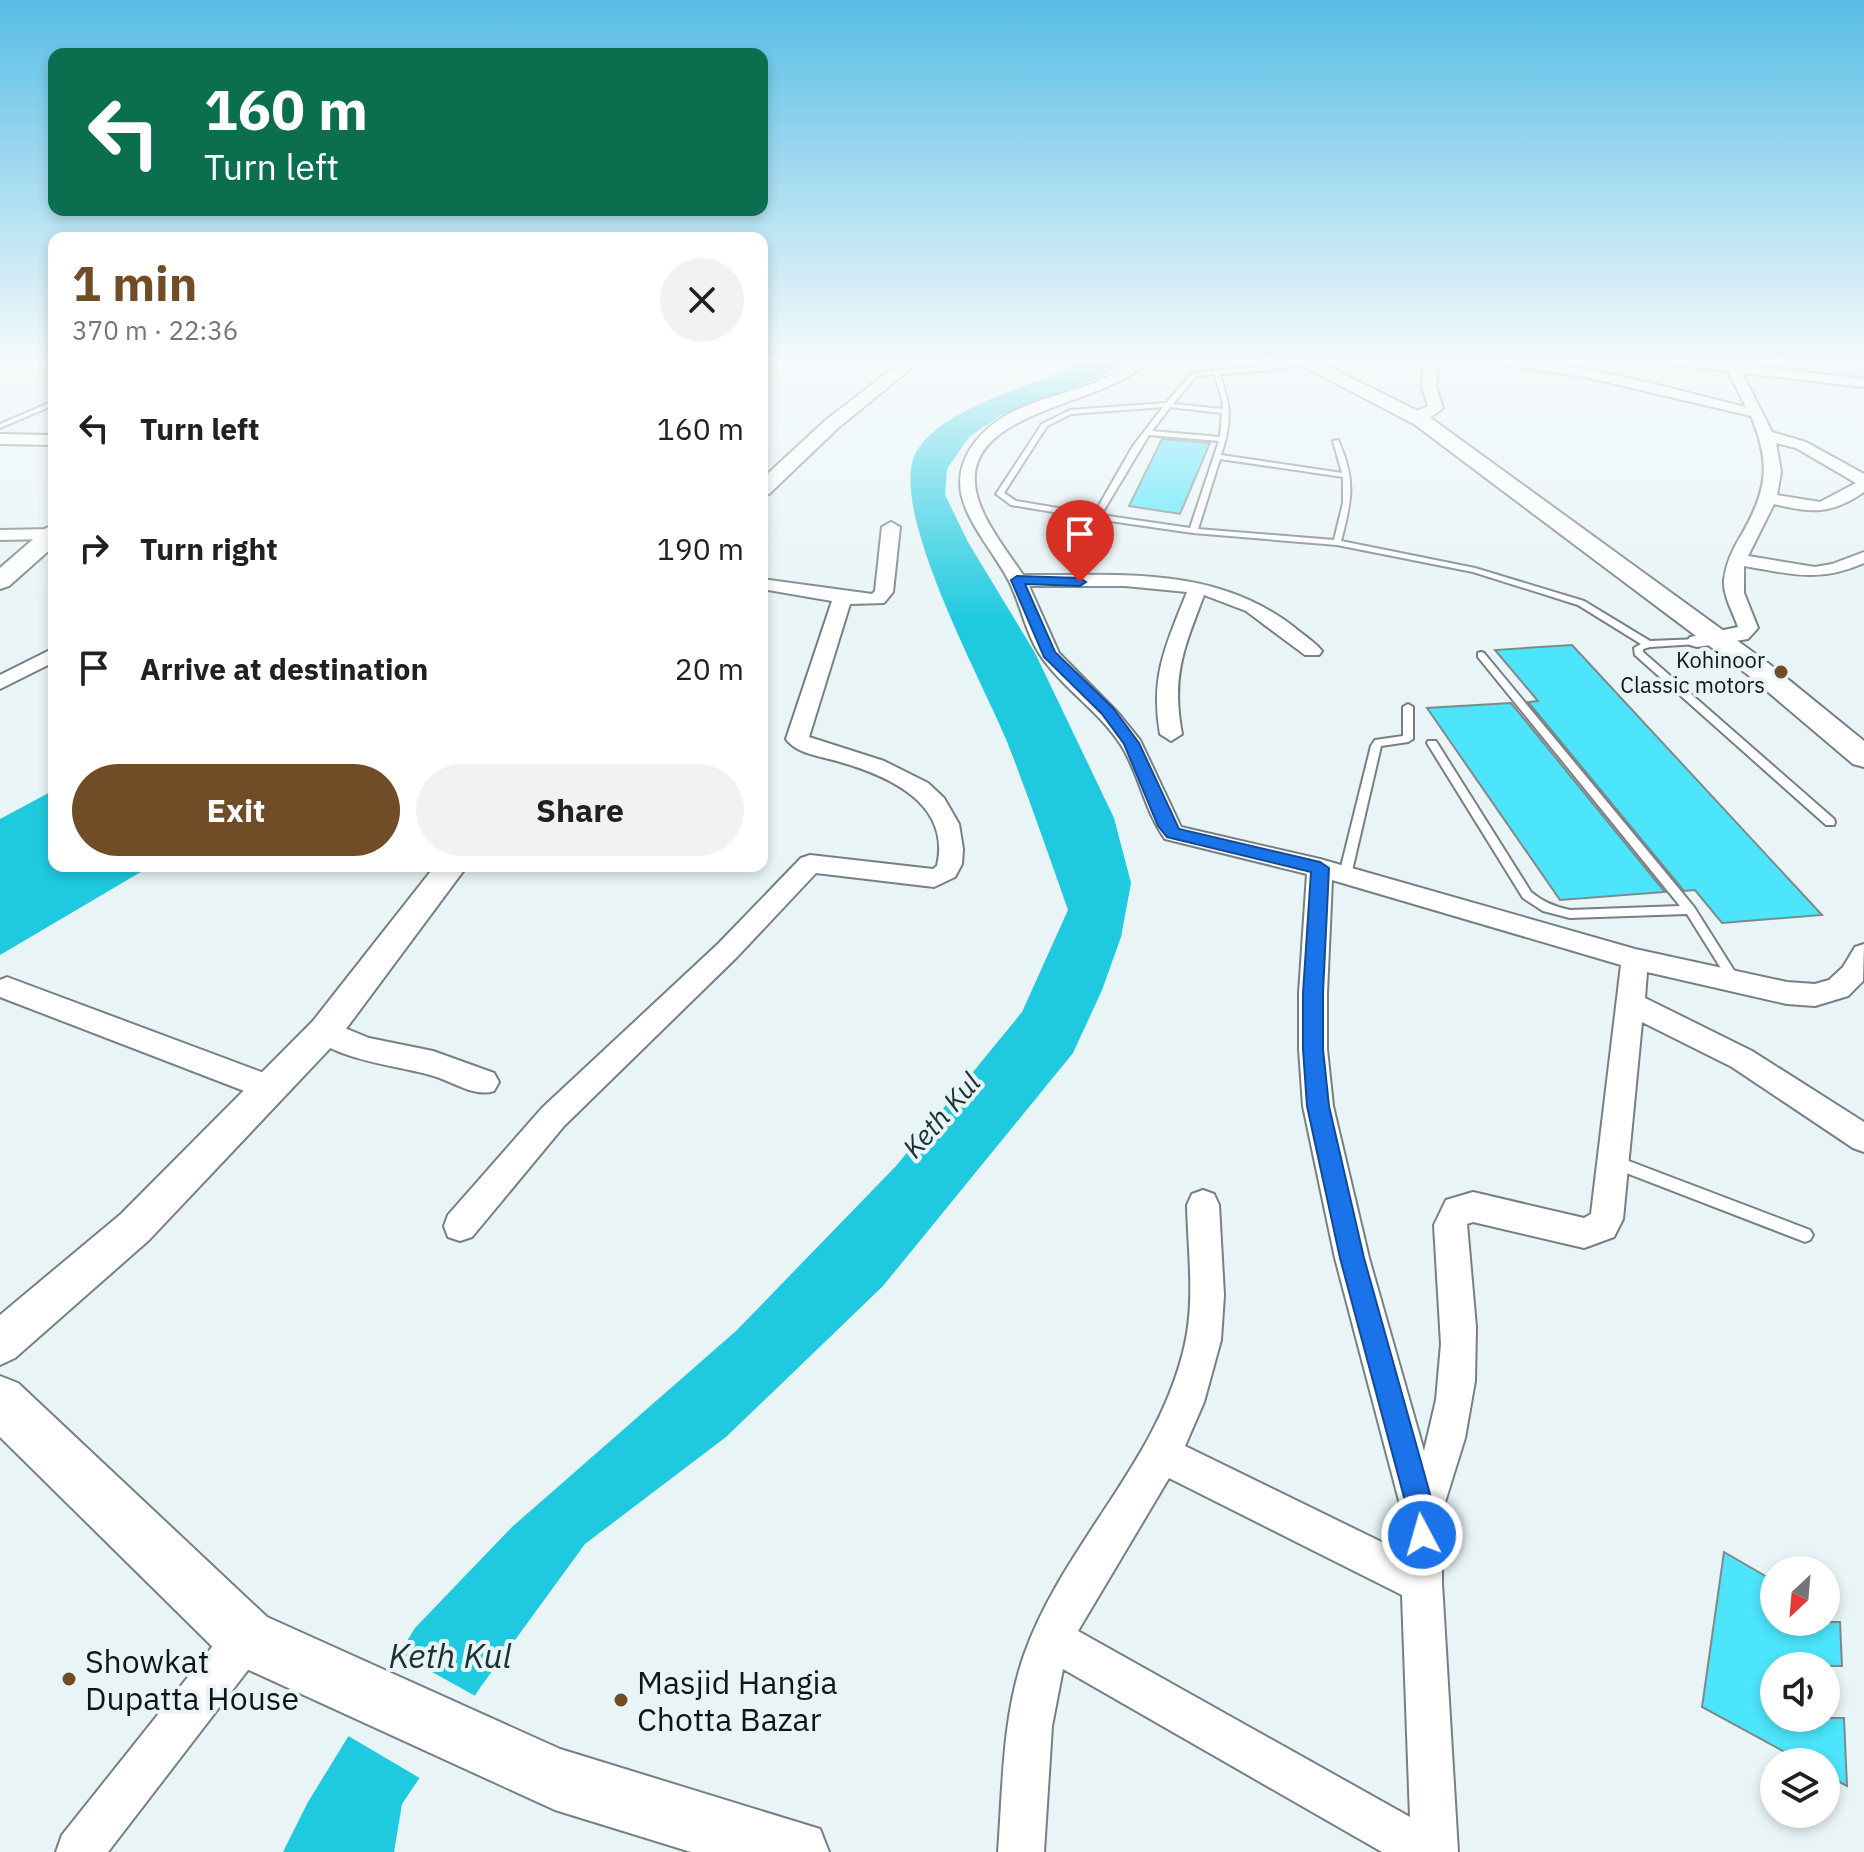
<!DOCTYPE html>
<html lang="en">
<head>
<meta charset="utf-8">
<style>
	:root { --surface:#fff; --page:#f2f2f2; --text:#202124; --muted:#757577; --accent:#704d26 }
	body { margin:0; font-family:"IBM Plex Sans",sans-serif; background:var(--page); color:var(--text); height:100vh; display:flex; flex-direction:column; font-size:30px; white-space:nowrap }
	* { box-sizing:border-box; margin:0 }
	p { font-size:26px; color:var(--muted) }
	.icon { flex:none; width:44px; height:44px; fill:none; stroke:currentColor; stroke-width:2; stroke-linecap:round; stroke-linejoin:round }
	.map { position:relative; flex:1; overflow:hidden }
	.side { position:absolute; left:48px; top:232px; width:720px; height:640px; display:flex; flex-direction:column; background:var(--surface); border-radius:16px; box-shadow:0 4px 12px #0003 }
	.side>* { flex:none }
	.top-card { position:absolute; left:48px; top:48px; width:720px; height:168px; border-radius:16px; box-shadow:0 4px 12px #0003; background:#0b6e4f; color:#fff; overflow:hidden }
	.needle { width:52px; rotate:206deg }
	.controls { position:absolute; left:1760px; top:1556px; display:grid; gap:16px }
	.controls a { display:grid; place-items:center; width:80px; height:80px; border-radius:50%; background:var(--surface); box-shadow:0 4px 12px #0003; font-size:40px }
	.pin { position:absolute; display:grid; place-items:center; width:68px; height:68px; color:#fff; margin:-82px -34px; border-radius:50% 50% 50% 0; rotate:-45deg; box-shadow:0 0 8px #0007 }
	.pin .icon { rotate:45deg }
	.me { position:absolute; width:88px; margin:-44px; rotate:354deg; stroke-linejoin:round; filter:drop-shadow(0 0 6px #0008) }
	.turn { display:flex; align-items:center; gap:28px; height:168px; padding:0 24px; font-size:36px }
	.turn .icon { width:104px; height:104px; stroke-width:2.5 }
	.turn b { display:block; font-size:56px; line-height:68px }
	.round { display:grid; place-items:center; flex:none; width:84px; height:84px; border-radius:42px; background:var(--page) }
	.summary { display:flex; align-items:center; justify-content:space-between; height:136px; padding:0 24px }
	h1 { font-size:48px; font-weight:700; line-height:60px; color:var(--accent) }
	.button { display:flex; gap:16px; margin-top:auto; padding:16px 24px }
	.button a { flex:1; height:92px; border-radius:48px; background:var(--accent); color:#fff; font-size:32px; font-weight:700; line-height:92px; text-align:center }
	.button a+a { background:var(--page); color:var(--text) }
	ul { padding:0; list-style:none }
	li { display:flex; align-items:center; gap:24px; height:120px; padding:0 24px }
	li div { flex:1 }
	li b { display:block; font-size:30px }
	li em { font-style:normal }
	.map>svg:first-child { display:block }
	.built { fill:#d4eaed }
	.water { fill:#1fcae0 }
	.pier { fill:#e8f4f6 }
	.building { fill:#4ce5fc; stroke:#7e898b; stroke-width:2 }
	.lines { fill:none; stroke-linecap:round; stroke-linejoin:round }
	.service-casing { stroke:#768082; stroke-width:4 }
	.minor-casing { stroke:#768082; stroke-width:4 }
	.tertiary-casing { stroke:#768082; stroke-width:4 }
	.secondary-casing { stroke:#768082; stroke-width:4 }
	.service { fill:#fff; fill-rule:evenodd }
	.minor { fill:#fff; fill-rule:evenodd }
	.tertiary { fill:#fff; fill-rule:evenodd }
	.secondary { fill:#fff; fill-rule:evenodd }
	.route { fill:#1a73e8; stroke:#114b97; stroke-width:2 }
	.poi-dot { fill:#704d26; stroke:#e8f4f6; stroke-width:3 }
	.labels { text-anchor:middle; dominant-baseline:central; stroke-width:8; stroke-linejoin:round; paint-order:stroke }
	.far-poi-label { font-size:22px; fill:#111516; stroke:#e8f4f6; text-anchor:end }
	.water-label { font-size:28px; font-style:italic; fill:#1a3337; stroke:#e8f4f6 }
	.near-poi-label { font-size:32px; fill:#111516; stroke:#e8f4f6; text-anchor:start }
	.near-water-label { font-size:34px; font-style:italic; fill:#1a3337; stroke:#e8f4f6 }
</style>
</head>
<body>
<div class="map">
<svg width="1864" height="1852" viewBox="0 0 1864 1852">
	<rect width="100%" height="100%" fill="#e8f4f6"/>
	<polygon class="built" points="1734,361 1864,361 1864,380 1733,365"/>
	<g class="water">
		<path d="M1082 361H1124L1101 377 1000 416 969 437 947 469 945 495 968 542 1035 653 1114 818 1131 883 1121 937 1102 990 1073 1053 883 1286 726 1437 585 1544 482 1685 402 1804 394 1852H283L308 1802 415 1628 512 1527 736 1331 896 1166 1022 1012 1068 910C1048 853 1028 795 1006 739 984 684 882 500 918 449 950 403 1034 388 1082 361Z"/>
		<polygon points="54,790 54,866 151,866 0,955 0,819"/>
	</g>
	<polygon class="pier" points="396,1652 479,1698 423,1780 345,1734"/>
	<g class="building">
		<polygon points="1162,439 1210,443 1180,514 1129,506"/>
		<polygon points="1572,645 1822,915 1722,923 1695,890 1684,891 1528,702 1538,701 1495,650"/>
		<polygon points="1511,703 1665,892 1560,900 1427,708"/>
		<polygon points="1724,1552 1774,1581 1774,1622 1840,1622 1842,1666 1774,1666 1774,1718 1844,1718 1847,1786 1826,1775 1826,1762 1803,1762 1702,1707"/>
	</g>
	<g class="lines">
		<g class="service-casing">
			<g id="service">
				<path d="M1298 361 1306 362 1273 370 1220 374C1231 408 1232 421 1221 455L1342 473 1333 441 1338 440C1356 479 1352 500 1341 541L1475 568 1584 601 1650 641 1700 639 1702 641 1697 644 1650 647 1643 649V652L1834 819 1835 822 1834 825H1826L1635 655 1634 648 1641 644 1578 605 1473 572 1337 545 1193 533 1096 519 1011 505 996 494 1042 424 1070 410 1166 403 1192 373 1213 371 1216 368 1219 370 1273 366ZM1214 374 1223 402 1222 409 1173 404 1196 376ZM1163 407 1133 446 1094 514 1016 501 1004 493 1047 426 1071 414ZM1170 407 1222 413 1220 437 1152 431ZM1149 435 1219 441 1190 528 1101 515ZM1220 459 1343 477V503L1334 540 1198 529Z"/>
				<polygon points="54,401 54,405 0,428 0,424"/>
				<path d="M1481 652 1484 653 1694 907 1740 980 1742 983 1740 986H1732L1687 914 1570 918 1543 911 1523 898 1427 743 1428 741H1436L1531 892C1543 902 1555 907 1570 910L1680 906 1478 657V653Z"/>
				<polygon points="1408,704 1413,707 1413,739 1408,742 1381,746 1351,875 1349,878 1341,878 1339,875 1371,746 1375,740 1403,736 1403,707"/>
				<polygon points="1613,1155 1810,1230 1813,1235 1810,1240 1805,1242 1608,1166 1606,1161 1608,1156"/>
			</g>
		</g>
		<g class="minor-casing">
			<g id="minor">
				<path d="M1133 361H1148C1104 410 936 409 983 512 993 534 1009 554 1023 575 1119 576 1214 565 1294 627 1303 635 1315 642 1322 651L1319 655H1305L1246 611 1204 595C1184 648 1171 676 1182 734L1171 741 1160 734C1150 676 1166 645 1187 592L1125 586H1029L1059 653 1118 713 1140 740 1181 827 1320 859 1635 949 1787 982 1815 984 1829 980 1843 967 1855 947 1864 944 1863 981 1848 996 1815 1006 1787 1004 1647 972 1645 998 1752 1051 1864 1122V1152L1853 1148 1732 1067 1642 1022 1623 1219 1614 1237 1584 1248 1473 1222 1467 1224 1476 1327 1475 1381 1465 1438 1442 1512V1583L1458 1852H1382L1063 1669 1052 1726 1044 1852H998C1003 1786 1002 1718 1024 1655 1063 1544 1159 1462 1185 1344 1195 1299 1188 1251 1187 1205L1192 1194 1203 1190 1214 1194 1219 1205 1224 1295 1221 1340 1204 1402 1185 1446 1402 1552V1512L1335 1258 1303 1106 1299 1049V993L1307 874 1165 839C1144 810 1140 775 1121 745 1100 712 1066 691 1043 659 1026 636 1022 607 1009 581 983 532 931 490 981 435 1021 392 1088 398 1133 361ZM1332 880 1621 965 1591 1214 1584 1218 1473 1192 1446 1200 1434 1225 1441 1344 1436 1400 1424 1451 1369 1258 1333 1106 1327 1049V993ZM1169 1478 1402 1595 1410 1817 1078 1631Z"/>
				<polygon points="1424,361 1438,361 1436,387 1443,408 1431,417 1413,420 1406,416 1428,406 1422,387"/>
				<path d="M1498 361C1582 361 1665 388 1746 407L1728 371 1675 365 1668 361H1711L1864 379V387L1742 373 1772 432 1806 442 1864 474V492C1830 515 1813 513 1774 504L1748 556 1815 567 1832 564 1864 552V563C1818 583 1792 574 1744 566V593L1758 628 1748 639 1697 647 1690 645 1687 641 1690 637 1738 627C1733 612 1723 596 1724 580 1726 563 1733 548 1742 534 1767 490 1771 464 1751 416L1585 377 1505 365ZM1776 443 1796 448 1856 483 1820 502 1777 495 1781 472Z"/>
				<polygon points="0,434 54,435 54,445 0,444"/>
				<path d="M891 522 900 527 893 592 884 603 850 604 809 737 884 761 928 783 944 798 959 824 963 849 962 864 955 877 934 887 816 873 737 957 564 1126 472 1237 460 1241 448 1237 444 1226 448 1215 542 1108 719 943 801 858 810 855 933 869 937 866C952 802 886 775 837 761 820 756 797 754 786 739L832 601 762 589V579L872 594 875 591 882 527Z"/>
				<polygon points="52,529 52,539 0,540 0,530"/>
				<polygon points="54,648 54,662 0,689 0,675"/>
				<polygon points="7,977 280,1079 285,1088 280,1097 270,1101 0,997 0,980"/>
				<path d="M325 1020 369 1038 433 1051 494 1073 499 1082 494 1091C474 1098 451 1080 430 1075 401 1066 325 1059 311 1031L315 1023Z"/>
				<polygon points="246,1617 261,1623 267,1638 261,1653 108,1852 56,1852 62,1835 231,1623"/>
			</g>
		</g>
		<g class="tertiary-casing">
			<g id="tertiary">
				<polygon points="902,361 920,361 838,428 769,494 762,496 762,479 826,420"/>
				<polygon points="435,866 467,866 337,1041 149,1240 15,1358 0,1365 0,1315 121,1214 313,1021"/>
			</g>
		</g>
		<g class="secondary-casing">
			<g id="secondary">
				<polygon points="1293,361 1317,361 1428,416 1768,663 1864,741 1864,767 1853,764 1748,675 1414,424"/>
				<polygon points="54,526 54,546 9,586 0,589 0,568 46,528"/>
				<polygon points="0,1376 18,1383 267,1617 560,1749 820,1829 829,1852 691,1852 555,1810 225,1659 0,1437"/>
			</g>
		</g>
		<use href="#service" class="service"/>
		<use href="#minor" class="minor"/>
		<use href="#tertiary" class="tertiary"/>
		<use href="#secondary" class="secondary"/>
	</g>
	<linearGradient id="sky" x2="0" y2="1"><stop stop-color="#57bde5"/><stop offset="0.58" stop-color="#f5fafb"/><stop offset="1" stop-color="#f5fafb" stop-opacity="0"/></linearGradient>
	<rect width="1864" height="620" fill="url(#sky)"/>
	<polygon class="route" points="1017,576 1080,578 1086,582 1080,586 1025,584 1055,652 1113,708 1139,743 1179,829 1320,862 1329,868 1323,993 1323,1049 1329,1106 1364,1258 1435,1512 1436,1535 1432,1545 1422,1549 1412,1545 1408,1535 1408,1512 1340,1258 1307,1106 1303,1049 1303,993 1311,872 1167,837 1158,826 1124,744 1102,714 1044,657 1011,580"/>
	<g class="poi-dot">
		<circle cx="1781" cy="672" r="8"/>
		<circle cx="69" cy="1679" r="8"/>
		<circle cx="621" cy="1700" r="8"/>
	</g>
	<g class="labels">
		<g class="far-poi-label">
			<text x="1765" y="659">Kohinoor<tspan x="1765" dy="25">Classic motors</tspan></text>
		</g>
		<g class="water-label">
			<text transform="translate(941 1115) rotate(-49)">Keth Kul</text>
		</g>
		<g class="near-poi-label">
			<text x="85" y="1661">Showkat<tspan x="85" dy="37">Dupatta House</tspan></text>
			<text x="637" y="1682">Masjid Hangia<tspan x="637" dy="37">Chotta Bazar</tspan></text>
		</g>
		<g class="near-water-label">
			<text x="450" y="1655">Keth Kul</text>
		</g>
	</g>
</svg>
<div class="controls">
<a><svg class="needle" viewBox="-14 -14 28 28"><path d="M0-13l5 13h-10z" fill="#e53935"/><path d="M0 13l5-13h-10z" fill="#757577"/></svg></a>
<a><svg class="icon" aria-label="sound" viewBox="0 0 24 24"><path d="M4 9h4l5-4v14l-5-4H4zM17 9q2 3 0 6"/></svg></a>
<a><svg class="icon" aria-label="layers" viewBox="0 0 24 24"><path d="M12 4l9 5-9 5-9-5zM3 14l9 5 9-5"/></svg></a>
</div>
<div class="pin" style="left:1080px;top:582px;background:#d93025"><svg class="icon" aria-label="arrive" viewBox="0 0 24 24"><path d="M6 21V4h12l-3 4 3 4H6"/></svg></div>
<svg class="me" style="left:1422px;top:1535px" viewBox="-20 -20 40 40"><circle r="17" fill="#1a73e8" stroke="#fff" stroke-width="3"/><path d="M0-11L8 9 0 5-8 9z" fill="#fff"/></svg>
<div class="top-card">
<div class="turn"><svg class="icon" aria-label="left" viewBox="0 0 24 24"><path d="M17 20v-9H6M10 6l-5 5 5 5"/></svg><div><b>160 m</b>Turn left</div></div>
</div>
<section class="side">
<div class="summary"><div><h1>1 min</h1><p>370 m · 22:36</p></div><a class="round"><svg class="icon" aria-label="close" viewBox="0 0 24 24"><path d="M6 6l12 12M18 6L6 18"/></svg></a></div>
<ul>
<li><svg class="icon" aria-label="left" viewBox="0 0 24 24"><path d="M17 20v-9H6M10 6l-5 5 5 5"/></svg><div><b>Turn left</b></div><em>160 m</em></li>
<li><svg class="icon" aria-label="right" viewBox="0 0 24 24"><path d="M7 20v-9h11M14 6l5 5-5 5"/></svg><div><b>Turn right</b></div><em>190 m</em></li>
<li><svg class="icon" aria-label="arrive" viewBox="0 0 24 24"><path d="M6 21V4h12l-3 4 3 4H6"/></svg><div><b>Arrive at destination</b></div><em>20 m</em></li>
</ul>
<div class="button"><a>Exit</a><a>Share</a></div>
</section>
</div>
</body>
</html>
